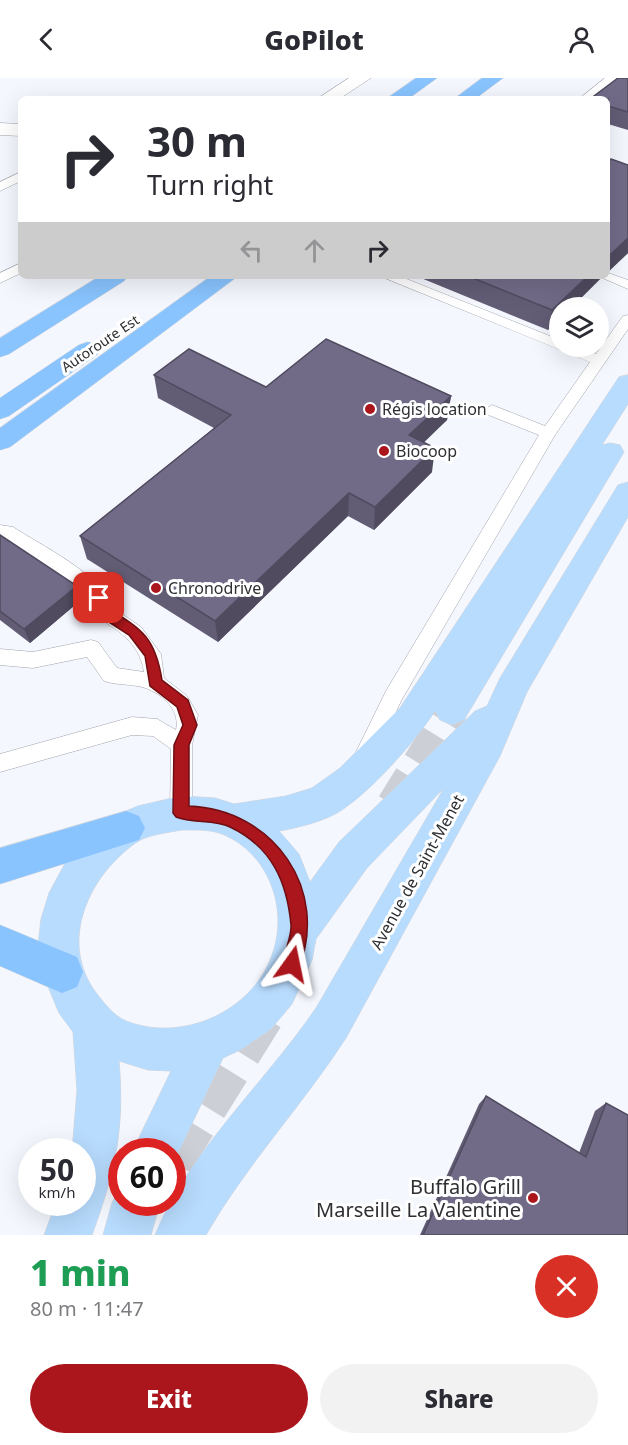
<!DOCTYPE html>
<html lang="en">
<head>
<meta charset="utf-8">
<style>
	:root { --surface:#fff; --page:#f2f2f3; --text:#2b2b33; --muted:#7c7c81; --accent:#aa161c }
	body { margin:0; font-family:"Noto Sans",sans-serif; background:var(--page); color:var(--text); height:100vh; display:flex; flex-direction:column; font-size:22px; white-space:nowrap }
	* { box-sizing:border-box; margin:0 }
	p { font-size:20px; color:var(--muted) }
	.icon { flex:none; width:33px; height:33px; fill:none; stroke:currentColor; stroke-width:2; stroke-linecap:round; stroke-linejoin:round }
	.map { position:relative; height:1157px; overflow:hidden }
	.sheet { display:flex; flex-direction:column; background:var(--surface); flex:1 }
	.sheet>* { flex:none }
	.banner { position:absolute; left:18px; top:18px; width:592px; height:183px; border-radius:9px; box-shadow:0 6px 24px #0002; background:#fff; color:var(--text); overflow:hidden }
	.controls { position:absolute; left:549px; top:219px; display:grid; gap:12px }
	.controls a { display:grid; place-items:center; width:60px; height:60px; border-radius:50%; background:var(--surface); box-shadow:0 6px 24px #0002; font-size:30px }
	.speed { position:absolute; left:18px; top:1060px; display:flex; gap:12px; font-size:30px; font-weight:700; text-align:center }
	.speed>* { display:grid; place-content:center; width:78px; height:78px; border-radius:50%; background:var(--surface); box-shadow:0 6px 24px #0002; line-height:1 }
	.speed small { font-size:15px; font-weight:400 }
	.speed .limit { border:9px solid #d22; background:#fff; color:#111 }
	.pin { position:absolute; display:grid; place-items:center; width:51px; height:51px; color:#fff; margin:-26px; border-radius:12px; box-shadow:0 3px 9px #0006 }
	.me { position:absolute; width:66px; margin:-33px; rotate:12deg; stroke-linejoin:round; filter:drop-shadow(0 0 4px #0008) }
	.turn { display:flex; align-items:center; gap:21px; height:126px; padding:0 30px; font-size:27px }
	.turn .icon { width:78px; height:78px; stroke-width:2.5 }
	.turn b { display:block; font-size:42px; line-height:51px }
	.lanes { display:flex; align-items:center; height:57px; padding:0 30px; background:#0003; justify-content:center; gap:30px; direction:ltr }
	.lanes .off { opacity:.35 }
	.round { display:grid; place-items:center; flex:none; width:63px; height:63px; border-radius:32px; background:var(--page) }
	.summary { display:flex; align-items:center; justify-content:space-between; height:102px; padding:0 30px }
	h1 { font-size:36px; font-weight:800; line-height:45px; color:#1e9e55 }
	.cta { display:flex; gap:12px; margin-top:auto; padding:12px 30px }
	.cta a { flex:1; height:69px; border-radius:36px; background:var(--accent); color:#fff; font-size:24px; font-weight:800; line-height:69px; text-align:center }
	.cta a+a { background:var(--page); color:var(--text) }
	header { display:flex; justify-content:space-between; align-items:center; height:78px; padding:0 30px; background:var(--surface); font-size:27px; font-weight:800 }
	.map>svg:first-child { display:block }
	.lines { fill:none; stroke-linecap:round; stroke-linejoin:round }
	.primary-tunnel-far1 { stroke:#cdcfd6; stroke-width:33; stroke-dasharray:33 16; stroke-linecap:butt }
	.primary-tunnel { stroke:#cdcfd6; stroke-width:43; stroke-dasharray:43 21; stroke-linecap:butt }
	.lane-casing { stroke:#a0a3ab; stroke-width:1 }
	.street-casing { stroke:#a0a3ab; stroke-width:1 }
	.primary-casing { stroke:#d5d5d6; stroke-width:1 }
	.highway-casing { stroke:#d5d5d6; stroke-width:1 }
	.lane { fill:#fff; fill-rule:evenodd }
	.street { fill:#fff; fill-rule:evenodd }
	.primary { fill:#b8dcfe; fill-rule:evenodd }
	.highway { fill:#89c4fe; fill-rule:evenodd }
	.wall { fill:#625c75 }
	.shaded-wall { fill:#504b5f }
	.building { fill:#726b88; stroke:#504b5f; stroke-width:1.5 }
	.route { fill:#aa161c; stroke:#6e0e12; stroke-width:1.5 }
	.poi-dot { fill:#aa161c; stroke:#fff; stroke-width:2 }
	.labels { text-anchor:middle; dominant-baseline:central; stroke-width:6; stroke-linejoin:round; paint-order:stroke }
	.far-street-label { font-size:14px; fill:#2e2f32; stroke:#fff }
	.poi-label { font-size:16px; fill:#2e2f32; stroke:#fff; text-anchor:start }
	.street-label { font-size:16px; fill:#2e2f32; stroke:#fff }
	.near-poi-label { font-size:20px; fill:#2e2f32; stroke:#fff; text-anchor:end }
</style>
</head>
<body>
<header><svg class="icon" aria-label="back" viewBox="0 0 24 24"><path d="M15 5l-7 7 7 7"/></svg>GoPilot<svg class="icon" aria-label="person" viewBox="0 0 24 24"><circle cx="12" cy="8" r="4"/><path d="M4 21q1-7 8-7t8 7"/></svg></header>
<div class="map">
<svg width="628" height="1157" viewBox="0 0 628 1157">
	<rect width="100%" height="100%" fill="#f5f7ff"/>
	<g class="lines">
		<polyline class="primary-tunnel-far1" points="393,727 452,632"/>
		<polyline class="primary-tunnel" points="172,1083 266,932"/>
		<g class="lane-casing">
			<g id="lane">
				<polygon points="605,0 617,0 591,21 579,21"/>
				<polygon points="21,94 21,103 0,113 0,104"/>
				<polygon points="21,185 21,195 0,205 0,195"/>
				<polygon points="608,195 628,202 628,211 598,198 608,198"/>
				<polygon points="380,198 399,198 560,262 560,268 578,268 596,276 623,238 628,237 628,251 555,357 401,623 372,684 365,687 358,684 354,678 386,613 539,357 486,336 484,332 492,327 545,348 590,284"/>
				<path d="M0 447 13 449C37 465 106 499 109 527L141 549 161 576 164 600 187 618 198 637 192 667V735L189 742 181 745 173 742 170 735 171 671 153 658 132 657 0 694V676L132 639 157 641 176 652C180 634 166 619 150 612 137 605 118 608 104 603L87 579 33 590 0 587V571L33 574 91 562 98 564 117 590 144 594C139 563 118 553 93 536L90 522 79 510 0 459Z"/>
			</g>
		</g>
		<g class="street-casing">
			<g id="street">
				<polygon points="349,0 371,0 339,21 317,21"/>
				<polygon points="0,45 21,46 21,58 0,57"/>
			</g>
		</g>
		<g class="primary-casing">
			<g id="primary">
				<path d="M628 297V326L602 367 610 365 620 367 624 374 464 642 452 647 440 642 435 633C415 664 369 716 337 735 321 744 297 750 279 753L299 776 310 804 339 764 475 633 487 628 500 600 618 407 628 404V439L527 614 500 678 346 960C302 1028 246 1087 206 1157H155C190 1072 264 1006 316 930L444 710 367 790 316 861 312 882 292 926 271 951 242 971 223 980 172 1088V1074H132L171 993 148 992 119 983C125 1051 115 1094 92 1157H44L56 1125H82V1074H72L77 1012 73 954 59 935 42 894 38 867 41 841 49 815 69 778 88 757 112 739 138 728 181 718 215 720 234 726 286 718 312 710 340 690 400 630 619 299ZM181 752C194 752 210 751 222 756 269 775 289 831 272 877 252 934 182 965 126 943 113 937 105 926 97 916 57 864 89 797 137 764 149 756 168 755 181 752Z"/>
				<polygon points="122,1107 122,1125 160,1125 151,1157 103,1157 112,1125"/>
			</g>
		</g>
		<g class="highway-casing">
			<g id="highway">
				<polygon points="416,0 437,0 408,21 386,21"/>
				<polygon points="482,0 503,0 475,21 454,21"/>
				<polygon points="100,198 128,198 124,203 9,276 0,279 0,260"/>
				<polygon points="211,198 238,198 10,369 0,372 0,350"/>
				<polygon points="88,264 97,267 100,272 97,277 9,338 0,341 0,320 79,267"/>
				<polygon points="126,733 139,738 145,750 139,762 0,806 0,770"/>
				<polygon points="0,847 77,879 83,894 77,909 62,915 0,888"/>
			</g>
		</g>
		<use href="#lane" class="lane"/>
		<use href="#street" class="street"/>
		<use href="#primary" class="primary"/>
		<use href="#highway" class="highway"/>
	</g>
	<g class="wall">
		<polygon points="628,0 628,52 608,46 608,21"/>
		<polygon points="608,84 628,87 628,175 608,194"/>
		<polygon points="416,198 601,198 600,201 571,230 560,230 548,252"/>
		<polygon points="154,297 266,309 451,318 447,342 423,364 432,394 374,452 348,438 218,564 87,481 80,458 214,350 158,320"/>
		<polygon points="0,457 81,522 30,565 0,542"/>
		<polygon points="486,1018 579,1075 595,1033 606,1025 628,1157 420,1157 479,1026"/>
	</g>
	<g class="shaded-wall">
		<polygon points="628,160 628,175 608,194 608,189 611,176"/>
		<polygon points="588,198 601,198 600,201 571,230 560,230 560,241 548,252 552,232"/>
		<polygon points="451,318 447,342 407,381 409,357"/>
		<polygon points="435,370 432,394 374,452 375,429"/>
		<polygon points="349,415 348,438 218,564 215,543"/>
		<polygon points="77,508 81,522 30,565 24,551"/>
	</g>
	<g class="building">
		<polygon points="618,0 628,0 628,34 608,28 608,21 590,21"/>
		<polygon points="611,81 628,87 628,160 611,176 608,176 608,84"/>
		<polygon points="468,198 588,198 552,232"/>
		<polygon points="326,261 451,318 409,357 435,370 375,429 349,415 215,543 80,458 231,337 154,297 189,271 266,309"/>
		<polygon points="0,457 77,508 24,551 0,533"/>
		<polygon points="486,1018 586,1079 606,1025 628,1037 628,1157 423,1157"/>
	</g>
	<path class="route" d="M99 515 105 520 106 529C141 551 155 558 162 602L188 622 197 647 189 667V728C273 731 331 812 298 892L292 895 286 892C280 878 292 862 291 847 287 804 272 769 230 749 213 741 193 746 176 739L173 735 174 667 183 647 177 629 150 608 145 578 129 557 95 535 92 520Z"/>
	<g class="poi-dot">
		<circle cx="370" cy="331" r="6"/>
		<circle cx="384" cy="373" r="6"/>
		<circle cx="156" cy="510" r="6"/>
		<circle cx="533" cy="1120" r="6"/>
	</g>
	<g class="labels">
		<g class="far-street-label">
			<text transform="translate(100 265) rotate(-34)">Autoroute Est</text>
		</g>
		<g class="poi-label">
			<text x="382" y="331">Régis location</text>
			<text x="396" y="373">Biocoop</text>
			<text x="168" y="510">Chronodrive</text>
		</g>
		<g class="street-label">
			<text transform="translate(417 794) rotate(-61)">Avenue de Saint-Menet</text>
		</g>
		<g class="near-poi-label">
			<text x="521" y="1108">Buffalo Grill<tspan x="521" dy="23">Marseille La Valentine</tspan></text>
		</g>
	</g>
</svg>
<div class="controls">
<a><svg class="icon" aria-label="layers" viewBox="0 0 24 24"><path d="M12 4l9 5-9 5-9-5zM3 14l9 5 9-5"/></svg></a>
</div>
<div class="speed"><div>50<small>km/h</small></div><div class="limit">60</div></div>
<div class="pin" style="left:99px;top:520px;background:#d93025"><svg class="icon" aria-label="arrive" viewBox="0 0 24 24"><path d="M6 21V4h12l-3 4 3 4H6"/></svg></div>
<svg class="me" style="left:292px;top:886px" viewBox="-20 -20 40 40"><path d="M0-17L14 15 0 8-14 15z" fill="#aa161c" stroke="#fff" stroke-width="4"/></svg>
<div class="banner">
<div class="turn"><svg class="icon" aria-label="right" viewBox="0 0 24 24"><path d="M7 20v-9h11M14 6l5 5-5 5"/></svg><div><b>30 m</b>Turn right</div></div>
<div class="lanes"><svg class="icon off" aria-label="left" viewBox="0 0 24 24"><path d="M17 20v-9H6M10 6l-5 5 5 5"/></svg><svg class="icon off" aria-label="ahead" viewBox="0 0 24 24"><path d="M12 20V5M6 11l6-6 6 6"/></svg><svg class="icon" aria-label="right" viewBox="0 0 24 24"><path d="M7 20v-9h11M14 6l5 5-5 5"/></svg></div>
</div>
</div>
<section class="sheet">
<div class="summary"><div><h1>1 min</h1><p>80 m · 11:47</p></div><a class="round" style="background:#d93025;color:#fff"><svg class="icon" aria-label="close" viewBox="0 0 24 24"><path d="M6 6l12 12M18 6L6 18"/></svg></a></div>
<div class="cta"><a>Exit</a><a>Share</a></div>
</section>
</body>
</html>
